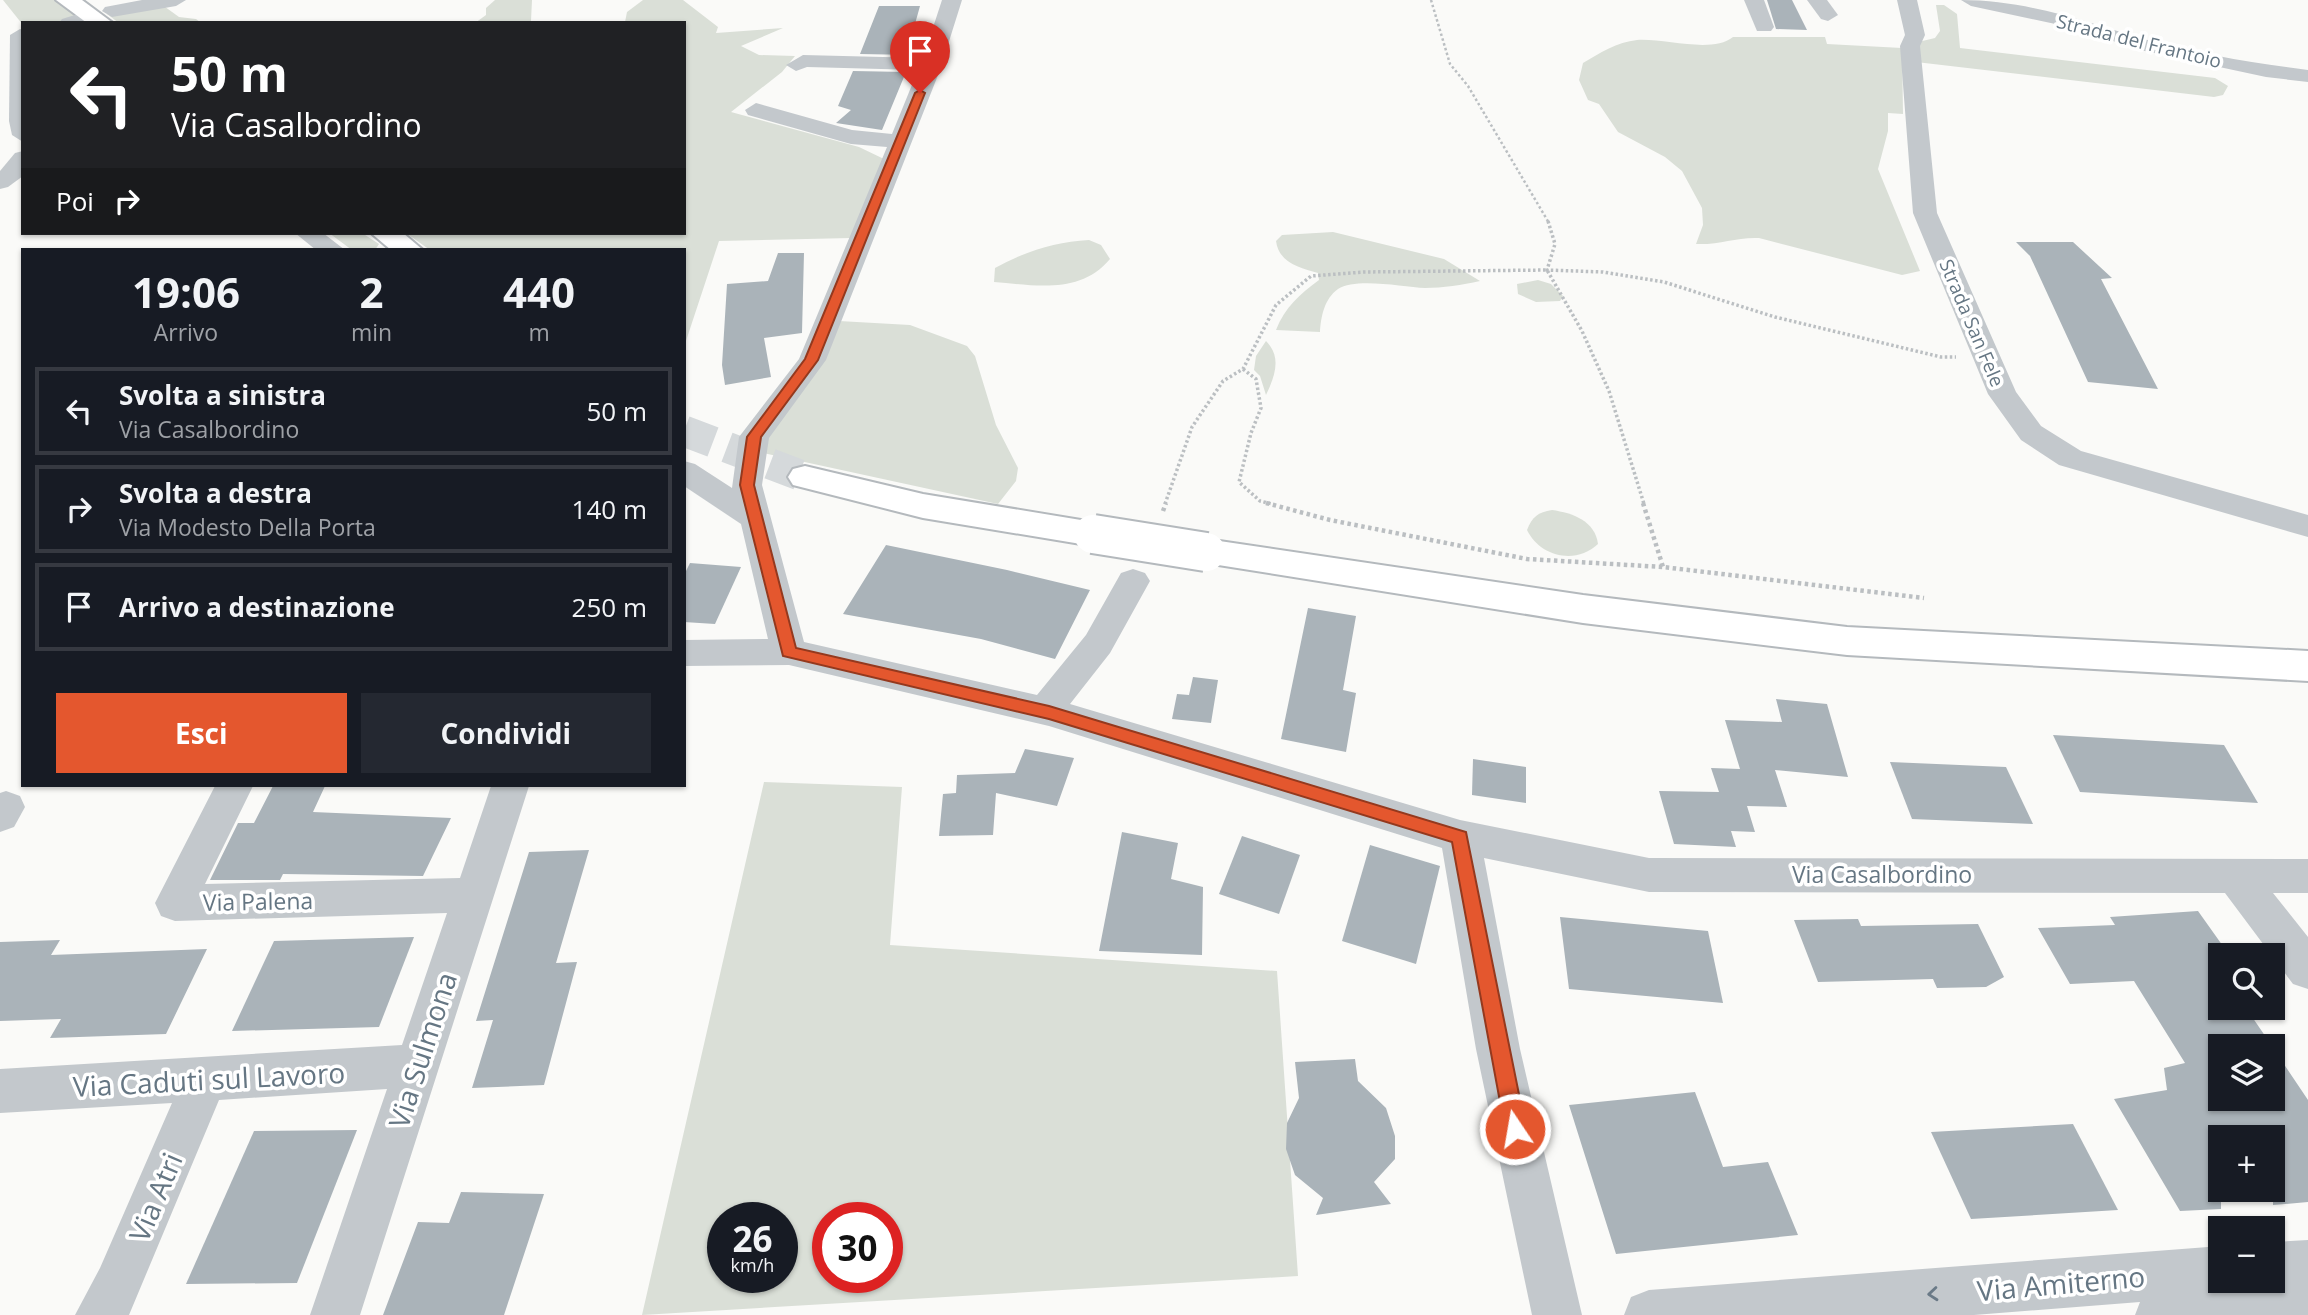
<!DOCTYPE html>
<html lang="it">
<head>
<meta charset="utf-8">
<style>
	:root { --surface:#171b24; --page:#242831; --text:#f1f3f6; --muted:#9ea1a6; --line:#363941; --accent:#e4572e }
	body { margin:0; font-family:"Open Sans",sans-serif; background:var(--page); color:var(--text); height:100vh; display:flex; flex-direction:column; font-size:26px; white-space:nowrap }
	* { box-sizing:border-box; margin:0 }
	p { font-size:23px; color:var(--muted) }
	.icon { flex:none; width:38px; height:38px; fill:none; stroke:currentColor; stroke-width:2; stroke-linecap:round; stroke-linejoin:round }
	.map { position:relative; flex:1; overflow:hidden }
	.side { position:absolute; left:21px; top:248px; width:665px; height:539px; display:flex; flex-direction:column; background:var(--surface); border-radius:0px; box-shadow:0 2px 5px #0004 }
	.side>* { flex:none }
	.hud { position:absolute; left:21px; top:21px; width:665px; height:214px; border-radius:0px; box-shadow:0 2px 5px #0004; background:#202124; color:#fff; overflow:hidden }
	.buttons { position:absolute; left:2208px; top:943px; display:grid; gap:14px }
	.buttons a { display:grid; place-items:center; width:77px; height:77px; border-radius:0px; background:var(--surface); box-shadow:0 2px 5px #0004; font-size:35px }
	.speed { position:absolute; left:707px; top:1202px; display:flex; gap:14px; font-size:35px; font-weight:700; text-align:center }
	.speed>* { display:grid; place-content:center; width:91px; height:91px; border-radius:50%; background:var(--surface); box-shadow:0 2px 5px #0004; line-height:1 }
	.speed small { font-size:18px; font-weight:400 }
	.speed .limit { border:10px solid #d22; background:#fff; color:#111 }
	.pin { position:absolute; display:grid; place-items:center; width:60px; height:60px; color:#fff; margin:-72px -30px; border-radius:50% 50% 50% 0; rotate:-45deg; box-shadow:0 0 7px #0007 }
	.pin .icon { rotate:45deg }
	.me { position:absolute; width:77px; margin:-38px; rotate:348deg; stroke-linejoin:round; filter:drop-shadow(0 0 5px #0008) }
	.turn { display:flex; align-items:center; gap:24px; height:147px; padding:0 35px; font-size:32px }
	.turn .icon { width:91px; height:91px; stroke-width:2.5 }
	.turn b { display:block; font-size:49px; line-height:60px }
	.then { display:flex; align-items:center; height:66px; padding:0 35px; background:#0003; gap:14px; font-size:26px }
	.eta { display:flex; justify-content:space-evenly; align-items:center; height:119px; text-align:center }
	.eta b { font-size:42px; font-weight:700; line-height:49px }
	.button { display:flex; gap:14px; margin-top:auto; padding:14px 35px }
	.button a { flex:1; height:80px; border-radius:0px; background:var(--accent); color:#fff; font-size:28px; font-weight:700; line-height:80px; text-align:center }
	.button a+a { background:var(--page); color:var(--text) }
	ul { padding:0; list-style:none }
	li { display:flex; align-items:center; gap:21px; height:88px; margin:0 14px 10px; padding:0 21px; border:4px solid var(--line); border-radius:0px }
	li div { flex:1 }
	li b { display:block; font-size:26px }
	li em { font-style:normal }
	.map>svg:first-child { display:block }
	.green { fill:#dadfd7; fill-rule:evenodd }
	.building { fill:#aab3b9 }
	.lines { fill:none; stroke-linecap:round; stroke-linejoin:round }
	.highway-tunnel { stroke:#d5d9db; stroke-width:31; stroke-dasharray:31 15; stroke-linecap:butt }
	.highway-casing { stroke:#b4b9bd; stroke-width:4 }
	.path-far2 { stroke:#bbbfc2; stroke-width:2.5; stroke-dasharray:2.5 2.5; stroke-linecap:butt }
	.path-far1 { stroke:#bbbfc2; stroke-width:3.5; stroke-dasharray:2.5 2.5; stroke-linecap:butt }
	.path { stroke:#bbbfc2; stroke-width:4.5; stroke-dasharray:3.5 3.5; stroke-linecap:butt }
	.minor { fill:#c3c8cc; fill-rule:evenodd }
	.highway { fill:#fff; fill-rule:evenodd }
	.highway-bridge-casing { stroke:#b4b9bd; stroke-width:42; stroke-linecap:butt }
	.highway-bridge { stroke:#fff; stroke-width:38 }
	.oneway { stroke:#6a7a87 }
	.route { fill:#e4572e; stroke:#94391e; stroke-width:2 }
	.labels { text-anchor:middle; dominant-baseline:central; stroke-width:7; stroke-linejoin:round; paint-order:stroke }
	.far-street-label { font-size:19px; fill:#657683; stroke:#fff }
	.street-label { font-size:23px; fill:#657683; stroke:#fff }
	.near-street-label { font-size:28px; fill:#657683; stroke:#fff }
</style>
</head>
<body>
<div class="map">
<svg width="2308" height="1315" viewBox="0 0 2308 1315">
	<rect width="100%" height="100%" fill="#fafaf8"/>
	<g class="green">
		<polygon points="3,0 57,0 82,18 62,23 23,25"/>
		<polygon points="495,0 532,0 531,21 475,23 486,15 486,8"/>
		<polygon points="643,0 683,0 718,27 716,33 783,28 741,46 759,55 795,56 782,72 731,112 859,147 884,159 851,238 719,241 684,347 684,250 430,250 406,233 684,233 684,23 625,22 627,12"/>
		<polygon points="161,4 179,17 196,19 201,23 119,23 107,14"/>
		<polygon points="1936,5 1944,5 1957,14 1960,48 2215,78 2228,86 2223,95 2214,97 1916,62 1914,43 1935,38 1940,31"/>
		<path d="M1733 37H1825L1827 44 1902 48 1903 114 1888 113V131L1878 169 1920 271 1902 275 1759 238C1736 237 1720 245 1696 244L1703 225 1702 208 1682 171 1665 157 1618 132 1599 104 1588 100 1579 80 1583 63C1600 53 1617 42 1637 40 1664 38 1712 54 1733 37Z"/>
		<path d="M1333 232 1444 259 1480 281C1462 285 1443 288 1425 288 1404 287 1356 277 1338 289 1324 299 1321 317 1320 332L1276 330C1285 307 1300 294 1319 280L1318 273C1300 268 1279 263 1276 241L1282 235Z"/>
		<polygon points="329,233 362,233 379,244 375,250 352,250"/>
		<path d="M1089 240 1101 245 1110 259C1080 295 1035 285 994 282L995 268C1026 251 1055 242 1089 240Z"/>
		<polygon points="1538,280 1551,284 1563,296 1560,301 1536,302 1518,294 1517,284"/>
		<polygon points="839,321 910,325 967,346 975,356 996,425 1018,468 1016,481 998,504 759,452"/>
		<path d="M1266 341C1282 357 1275 376 1266 395L1260 376 1254 370 1256 356Z"/>
		<path d="M1552 510C1573 513 1595 521 1598 544 1576 565 1540 557 1527 530 1532 517 1538 512 1552 510Z"/>
		<path d="M764 782 902 787 890 945 1277 971 1298 1276 642 1315ZM723 1218H782V1278H723ZM828 1218H887V1278H828Z"/>
	</g>
	<g class="building">
		<polygon points="1767,0 1792,0 1807,30 1776,29"/>
		<polygon points="879,6 920,6 915,24 926,25 913,55 860,54"/>
		<polygon points="853,71 906,72 882,130 836,123 851,110 838,106"/>
		<polygon points="2016,242 2073,242 2112,278 2101,279 2158,389 2088,382 2030,256"/>
		<polygon points="778,253 804,253 802,333 764,338 771,377 725,385 722,365 727,284 768,281"/>
		<polygon points="886,545 1007,570 1090,590 1055,659 981,639 843,614"/>
		<polygon points="690,563 741,567 715,624 684,622 684,575"/>
		<polygon points="1308,608 1356,616 1343,690 1356,693 1346,752 1281,739"/>
		<polygon points="1193,677 1218,680 1211,723 1172,719 1177,694 1189,695"/>
		<polygon points="1776,699 1827,704 1848,777 1775,770 1787,807 1747,806 1755,832 1731,831 1736,847 1674,844 1659,791 1719,792 1711,768 1740,769 1725,720 1782,722"/>
		<polygon points="2053,735 2224,745 2258,803 2080,792"/>
		<polygon points="1025,749 1074,758 1057,806 996,793 993,835 939,836 943,794 956,793 957,775 1015,773"/>
		<polygon points="1473,759 1526,767 1526,803 1472,795"/>
		<polygon points="1890,762 2006,767 2033,824 1912,819"/>
		<polygon points="273,786 325,786 313,812 451,818 423,876 283,874 280,880 210,880 238,823 254,823"/>
		<polygon points="1122,832 1178,843 1171,879 1203,887 1202,955 1099,951"/>
		<polygon points="1242,836 1300,855 1279,914 1219,894"/>
		<polygon points="1370,845 1440,866 1416,964 1342,941"/>
		<polygon points="589,850 556,963 577,962 544,1085 472,1088 493,1020 476,1021 529,852"/>
		<polygon points="2198,911 2230,956 2211,956 2221,970 2221,1008 2246,1008 2272,1046 2221,1046 2221,1099 2273,1099 2273,1048 2308,1100 2308,1202 2273,1205 2273,1138 2221,1138 2221,1209 2180,1211 2114,1099 2167,1090 2164,1068 2185,1063 2134,981 2070,984 2038,928 2115,925 2110,917"/>
		<polygon points="1560,917 1708,931 1723,1003 1569,989"/>
		<polygon points="1858,919 1861,926 1978,924 2004,977 1986,987 1937,988 1933,979 1818,982 1794,920"/>
		<polygon points="414,937 379,1027 232,1031 274,941"/>
		<polygon points="60,940 51,955 207,949 166,1034 50,1038 61,1019 0,1021 0,942"/>
		<polygon points="1355,1059 1358,1081 1386,1108 1395,1136 1395,1159 1374,1182 1391,1204 1316,1215 1323,1198 1295,1175 1286,1149 1287,1123 1299,1098 1295,1062"/>
		<polygon points="1695,1092 1723,1167 1768,1162 1798,1235 1616,1254 1569,1105"/>
		<polygon points="2073,1124 2118,1210 1971,1219 1931,1132"/>
		<polygon points="357,1130 297,1283 186,1284 254,1131"/>
		<polygon points="461,1192 544,1194 504,1315 383,1315 418,1222 449,1223"/>
	</g>
	<g class="lines">
		<polyline class="highway-tunnel" points="684,431 805,477"/>
		<g class="highway-casing">
			<g id="highway">
				<polygon points="56,0 82,0 113,23 87,23"/>
				<polygon points="371,233 403,233 423,250 391,250"/>
				<polygon points="805,466 923,494 1093,522 1105,525 1111,534 1105,543 1093,546 923,518 793,485 788,477 793,469"/>
				<polygon points="1206,539 1583,595 1847,627 2308,651 2308,681 1847,655 1583,623 1193,561 1188,552 1193,543"/>
			</g>
		</g>
		<polyline class="path-far2" points="1431,0 1450,64 1468,86 1549,223"/>
		<g class="path-far1">
			<polyline points="1548,221 1555,244 1547,270 1603,272 1664,282 1775,317 1941,357 1956,357"/>
			<polyline points="1243,369 1256,379 1261,408 1251,433 1239,482 1260,501 1272,504"/>
			<polyline points="1165,504 1192,427 1223,381 1243,369 1276,305 1311,276 1364,272 1547,270 1582,331 1609,391 1644,504"/>
		</g>
		<g class="path">
			<polyline points="1266,503 1330,520 1527,559 1663,567 1924,598"/>
			<polyline points="1643,503 1663,567"/>
			<polyline points="1163,511 1166,503"/>
		</g>
		<g class="minor">
			<polygon points="142,0 186,0 176,6 112,17 102,11 105,7"/>
			<polygon points="942,0 962,0 940,70 826,360 769,438 762,485 804,642 1037,695 1086,635 1121,573 1133,569 1145,573 1150,581 1110,653 1070,704 1460,820 1649,858 2308,859 2308,893 2273,893 2308,937 2308,989 2293,984 2225,893 1649,892 1484,858 1520,1049 1582,1315 1532,1315 1476,1049 1442,848 1049,726 789,665 684,666 684,640 768,639 741,524 684,486 684,461 695,464 732,488 739,437 799,359 887,147 851,144 748,115 745,110 756,103 852,130 892,134 918,70 807,67 796,71 786,65 803,55 923,58"/>
			<polygon points="1744,0 1764,0 1774,27 1771,31 1757,31"/>
			<polygon points="1807,0 1827,0 1838,15 1828,21 1821,19"/>
			<polygon points="1897,0 1917,0 1925,35 1920,46 1937,213 2016,392 2041,426 2081,451 2308,515 2308,537 2059,465 2021,440 1988,394 1913,213 1900,46 1905,35"/>
			<path d="M1961 0C2026 0 2083 21 2144 39 2197 54 2254 63 2308 70V82L2266 77 2140 50 2074 28 1971 6Z"/>
			<polygon points="78,14 85,16 86,23 59,23 62,19"/>
			<polygon points="20,29 23,30 23,142 12,135 9,121 10,35"/>
			<polygon points="23,151 23,176 8,187 0,189 0,171 15,153"/>
			<polygon points="295,233 323,233 345,250 316,250"/>
			<polygon points="215,786 253,786 205,884 460,878 491,786 529,786 360,1315 310,1315 387,1089 219,1100 129,1315 75,1315 100,1268 172,1103 0,1113 0,1069 402,1045 447,913 175,921 161,916 155,903"/>
			<polygon points="6,791 20,796 25,807 14,827 0,832 0,793"/>
			<polygon points="2308,1240 2308,1315 2135,1315 2140,1302 1974,1315 1624,1315 1631,1297 1649,1290 2221,1246 2221,1281 2273,1281 2273,1242"/>
		</g>
		<use href="#highway" class="highway"/>
		<g class="highway-bridge-casing">
			<polyline id="highway-bridge" points="1093,534 1206,552"/>
		</g>
		<use href="#highway-bridge" class="highway-bridge"/>
	</g>
	<defs><path id="oneway-chevron" d="M-2-3.5L2.5 0L-2 3.5" fill="none" stroke-width="1.6" stroke-linecap="round" stroke-linejoin="round" transform="scale(1.75)"/></defs>
	<use class="oneway" href="#oneway-chevron" transform="translate(1933 1294) rotate(175)"/>
	<polygon class="route" points="920,90 925,93 818,360 761,437 754,485 796,648 1049,706 1466,832 1526,1129 1523,1136 1515,1139 1508,1136 1505,1129 1452,842 1049,719 783,656 740,485 747,437 805,359 915,93"/>
	<g class="labels">
		<g class="far-street-label">
			<text transform="translate(2139 41) rotate(14)">Strada del Frantoio</text>
			<text transform="translate(1972 323) rotate(67)">Strada San Fele</text>
		</g>
		<g class="street-label">
			<text x="1882" y="874">Via Casalbordino</text>
			<text transform="translate(258 901) rotate(-1)">Via Palena</text>
		</g>
		<g class="near-street-label">
			<text transform="translate(422 1050) rotate(-72)">Via Sulmona</text>
			<text transform="translate(209 1079) rotate(-3)">Via Caduti sul Lavoro</text>
			<text transform="translate(155 1197) rotate(-67)">Via Atri</text>
			<text transform="translate(2061 1283) rotate(-5)">Via Amiterno</text>
		</g>
	</g>
</svg>
<div class="buttons">
<a><svg class="icon" aria-label="search" viewBox="0 0 24 24"><circle cx="10" cy="10" r="6"/><path d="M15 15l6 6"/></svg></a>
<a><svg class="icon" aria-label="layers" viewBox="0 0 24 24"><path d="M12 4l9 5-9 5-9-5zM3 14l9 5 9-5"/></svg></a>
<a>+</a>
<a>−</a>
</div>
<div class="speed"><div>26<small>km/h</small></div><div class="limit">30</div></div>
<div class="pin" style="left:920px;top:93px;background:#d93025"><svg class="icon" aria-label="arrive" viewBox="0 0 24 24"><path d="M6 21V4h12l-3 4 3 4H6"/></svg></div>
<svg class="me" style="left:1515px;top:1129px" viewBox="-20 -20 40 40"><circle r="17" fill="#e4572e" stroke="#fff" stroke-width="3"/><path d="M0-11L8 9 0 5-8 9z" fill="#fff"/></svg>
<div class="hud">
<div class="turn"><svg class="icon" aria-label="left" viewBox="0 0 24 24"><path d="M17 20v-9H6M10 6l-5 5 5 5"/></svg><div><b>50 m</b>Via Casalbordino</div></div>
<div class="then">Poi<svg class="icon" aria-label="right" viewBox="0 0 24 24"><path d="M7 20v-9h11M14 6l5 5-5 5"/></svg></div>
</div>
<section class="side">
<div class="eta">
<div><b>19:06</b><p>Arrivo</p></div>
<div><b>2</b><p>min</p></div>
<div><b>440</b><p>m</p></div>
</div>
<ul>
<li><svg class="icon" aria-label="left" viewBox="0 0 24 24"><path d="M17 20v-9H6M10 6l-5 5 5 5"/></svg><div><b>Svolta a sinistra</b><p>Via Casalbordino</p></div><em>50 m</em></li>
<li><svg class="icon" aria-label="right" viewBox="0 0 24 24"><path d="M7 20v-9h11M14 6l5 5-5 5"/></svg><div><b>Svolta a destra</b><p>Via Modesto Della Porta</p></div><em>140 m</em></li>
<li><svg class="icon" aria-label="arrive" viewBox="0 0 24 24"><path d="M6 21V4h12l-3 4 3 4H6"/></svg><div><b>Arrivo a destinazione</b></div><em>250 m</em></li>
</ul>
<div class="button"><a>Esci</a><a>Condividi</a></div>
</section>
</div>
</body>
</html>
